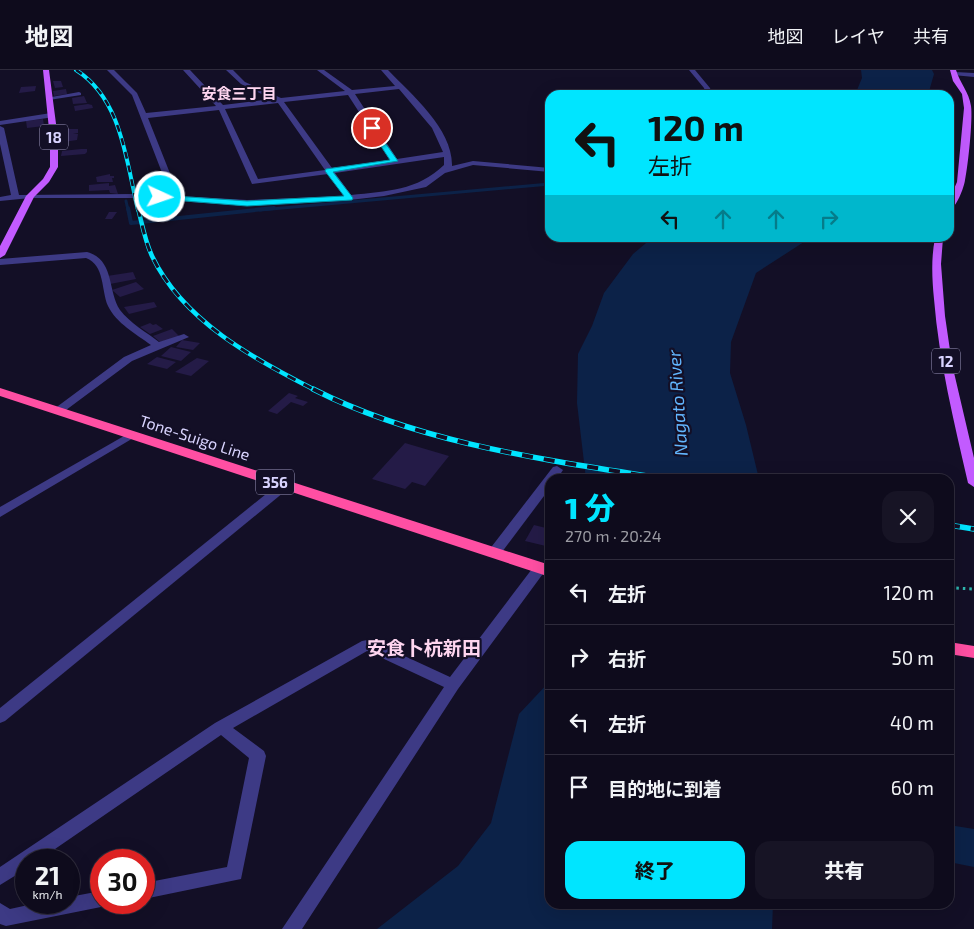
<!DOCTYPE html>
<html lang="ja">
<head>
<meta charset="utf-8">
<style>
	:root { --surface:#0e0b1c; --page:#171425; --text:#f1f3f6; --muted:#9b9ba3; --line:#2e2b3b; --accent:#00e5ff }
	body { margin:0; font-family:"Exo 2","Noto Sans JP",sans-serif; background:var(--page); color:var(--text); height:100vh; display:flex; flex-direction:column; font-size:19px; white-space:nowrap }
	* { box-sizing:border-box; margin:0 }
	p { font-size:16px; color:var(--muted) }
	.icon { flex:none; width:28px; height:28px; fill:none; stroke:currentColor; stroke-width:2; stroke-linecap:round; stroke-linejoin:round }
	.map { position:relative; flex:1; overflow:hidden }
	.side { position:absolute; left:545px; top:404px; width:409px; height:435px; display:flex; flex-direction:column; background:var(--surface); border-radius:15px; box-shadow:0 5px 20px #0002,0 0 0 1px var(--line) }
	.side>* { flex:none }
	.banner { position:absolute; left:545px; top:20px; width:409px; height:152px; border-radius:15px; box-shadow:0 5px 20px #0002,0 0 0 1px var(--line); background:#00e5ff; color:#111; overflow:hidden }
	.speed { position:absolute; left:15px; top:779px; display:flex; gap:10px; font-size:25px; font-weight:700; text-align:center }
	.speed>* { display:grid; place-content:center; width:65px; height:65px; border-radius:50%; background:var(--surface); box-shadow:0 5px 20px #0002,0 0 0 1px var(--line); line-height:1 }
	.speed small { font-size:12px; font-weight:400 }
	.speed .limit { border:8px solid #d22; background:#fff; color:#111 }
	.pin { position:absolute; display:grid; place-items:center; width:42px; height:42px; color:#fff; margin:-21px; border:2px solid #fff; border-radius:50%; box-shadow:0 1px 5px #0007 }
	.me { position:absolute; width:55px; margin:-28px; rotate:93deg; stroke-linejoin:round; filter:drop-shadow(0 0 4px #0008) }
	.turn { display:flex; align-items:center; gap:18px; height:105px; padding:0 20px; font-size:22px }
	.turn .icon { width:65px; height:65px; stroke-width:2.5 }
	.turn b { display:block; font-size:35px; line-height:42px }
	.lanes { display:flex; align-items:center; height:48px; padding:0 20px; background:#0003; justify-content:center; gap:25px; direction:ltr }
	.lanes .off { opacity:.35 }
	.round { display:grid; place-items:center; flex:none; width:52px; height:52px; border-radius:15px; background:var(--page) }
	.head { display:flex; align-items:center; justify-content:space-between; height:85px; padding:0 20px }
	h1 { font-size:30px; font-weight:800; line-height:38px; color:var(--accent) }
	.action { display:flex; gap:10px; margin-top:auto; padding:10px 20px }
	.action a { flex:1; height:58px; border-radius:15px; background:var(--accent); color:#111; font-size:20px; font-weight:800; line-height:58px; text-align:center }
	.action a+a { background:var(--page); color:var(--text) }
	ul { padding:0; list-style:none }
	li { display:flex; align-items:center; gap:15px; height:65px; padding:0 20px; border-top:1px solid var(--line) }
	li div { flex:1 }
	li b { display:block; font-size:19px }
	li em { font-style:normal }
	header { display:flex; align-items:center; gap:30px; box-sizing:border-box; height:70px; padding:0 25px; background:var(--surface); border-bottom:1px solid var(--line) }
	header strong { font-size:24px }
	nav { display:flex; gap:28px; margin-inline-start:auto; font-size:18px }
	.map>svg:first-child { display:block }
	.water { fill:#0c2248 }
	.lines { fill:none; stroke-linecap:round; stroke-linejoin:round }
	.stream-far1 { stroke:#0c2248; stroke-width:3 }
	.stream { stroke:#0c2248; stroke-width:4 }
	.building { fill:#241b47 }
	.path { stroke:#2fb8b0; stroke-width:3; stroke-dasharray:2.5 4; stroke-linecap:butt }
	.minor { fill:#3d3a85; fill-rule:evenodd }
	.major { fill:#c25bff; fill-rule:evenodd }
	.highway { fill:#ff4fa3; fill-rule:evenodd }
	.rail-far2-casing { stroke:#00e5ff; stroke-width:4 }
	.rail-far1-casing { stroke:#00e5ff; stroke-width:4.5 }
	.rail-casing { stroke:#00e5ff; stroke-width:5.5 }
	.rail-far2 { stroke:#130f26; stroke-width:2.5; stroke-dasharray:7; stroke-linecap:butt }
	.rail-far1 { stroke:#130f26; stroke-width:3; stroke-dasharray:9; stroke-linecap:butt }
	.rail { stroke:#130f26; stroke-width:4; stroke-dasharray:11; stroke-linecap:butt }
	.route { fill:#00e5ff; stroke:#0095a6 }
	.labels { text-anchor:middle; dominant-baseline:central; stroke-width:4.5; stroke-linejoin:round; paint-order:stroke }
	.far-neighbourhood-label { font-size:15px; font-weight:bold; fill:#ffd6f0; stroke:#130f26 }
	.shield { fill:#130f26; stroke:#9e99be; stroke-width:1 }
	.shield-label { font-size:15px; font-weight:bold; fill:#d9d4ff }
	.street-label { font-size:16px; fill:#d9d4ff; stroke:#130f26 }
	.water-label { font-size:18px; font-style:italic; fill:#62b6ff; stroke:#130f26 }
	.quarter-label { font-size:19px; font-weight:bold; fill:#ffd6f0; stroke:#130f26 }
</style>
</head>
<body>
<header>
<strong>地図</strong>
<nav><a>地図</a><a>レイヤ</a><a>共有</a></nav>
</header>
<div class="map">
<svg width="974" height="859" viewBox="0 0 974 859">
	<rect width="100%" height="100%" fill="#130f26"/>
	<g class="water">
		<polygon points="861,0 932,0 934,4 928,25 855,25 862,8"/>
		<polygon points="652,168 810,168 756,203 731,272 730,303 746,355 759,409 586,409 577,333 578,284 592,256 604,223 633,184"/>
		<polygon points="550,611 550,834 773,834 772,859 377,859 458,796 491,753 519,644"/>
		<polygon points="949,755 974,759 974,797 949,792"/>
	</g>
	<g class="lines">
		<g class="stream-far1">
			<polyline points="126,131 128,140"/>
			<polyline points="260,140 550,114"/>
		</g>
		<polyline class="stream" points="128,138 131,153 274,138"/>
	</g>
	<g class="building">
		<polygon points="53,11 61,11 63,17 55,18"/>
		<polygon points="36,16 35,21 19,23 21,17"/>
		<polygon points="66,19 67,24 54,26 53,21"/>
		<polygon points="84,26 87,33 73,34 72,28"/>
		<polygon points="88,34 92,35 93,38 75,41 74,36"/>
		<polygon points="43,49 44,56 27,58 26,51"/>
		<polygon points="68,59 78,59 78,63 73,63 78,64 77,70 64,72 63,69 61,70 61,61"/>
		<polygon points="81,79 87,79 87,82 85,84 61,86 62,81"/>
		<polygon points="110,104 110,106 114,106 114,108 112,108 113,112 97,112 96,107"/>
		<polygon points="109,113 109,116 115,115 118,124 110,123 109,120 89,121 89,115"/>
		<polygon points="109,142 117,142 112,149 105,149"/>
		<polygon points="133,202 136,209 110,214 107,206"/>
		<polygon points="136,212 144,219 120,227 112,220"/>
		<polygon points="154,232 157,237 129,244 124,237"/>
		<polygon points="150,253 153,255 156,254 163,259 150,264 140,257"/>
		<polygon points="172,259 180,267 160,272 153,266"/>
		<polygon points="182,270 200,273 193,280 176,277"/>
		<polygon points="171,277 191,282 181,291 161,286"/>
		<polygon points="157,287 176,292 167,299 147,294"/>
		<polygon points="197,288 209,291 191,306 175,302"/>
		<polygon points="289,323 298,326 295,328 308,332 303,336 291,332 277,344 268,341"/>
		<polygon points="405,373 449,386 425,416 412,412 405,419 372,409"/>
		<polygon points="534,455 550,459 550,477 525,471"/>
	</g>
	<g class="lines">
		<polyline class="path" points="949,508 955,518 974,519"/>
		<g class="minor">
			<path d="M107 0H114L137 23 146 43 216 36 183 0H190L223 35 272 29 241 14 226 0H233L245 12 281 28 345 21 317 0H324L352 20 395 16 381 0H388C412 25 453 59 452 96L473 91 550 98V102L473 95 445 103 426 117 384 126 341 131 247 136 135 128H30L0 131V127L11 125 0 74V56L4 58 19 125 135 124 171 126 132 25ZM399 19 432 58 443 82 397 89 355 24ZM348 25 390 90 332 98 284 32ZM278 33 325 100 258 109 225 39ZM219 40 252 114 328 104 344 126 247 130 179 126 148 48ZM444 87V95C417 121 387 121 351 125L335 103Z"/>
			<polygon points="689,0 695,0 710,18 712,25 706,25 704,18"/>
			<polygon points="955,2 974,3 974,7 953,5 953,3"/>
			<polygon points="79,22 81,23 81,25 49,30 46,28"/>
			<polygon points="51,43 54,43 54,47 0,55 0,51"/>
			<path d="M87 182C115 190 107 220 120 240 130 253 146 262 159 272L184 264 189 267 132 291 62 343 58 344 52 341 54 339 124 287 151 275C136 264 116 253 108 236 101 220 105 195 86 188L0 195V189Z"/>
			<polygon points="131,362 137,365 135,367 0,447 0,437"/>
			<polygon points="557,396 563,400 557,409 550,409 550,418 499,486 489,486 487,483 489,480 553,397"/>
			<polygon points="285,411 289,412 291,415 289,418 5,651 0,653 0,638 281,412"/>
			<polygon points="540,493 545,495 547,498 545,501 458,619 302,859 282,859 444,617 367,581 233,658 264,681 266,686 241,809 144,829 144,813 227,797 249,688 221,665 39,790 26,790 26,799 0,815 0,797 215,653 362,571 367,570 372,571 450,607 535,495"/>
			<polygon points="101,821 101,832 108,832 101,837 6,856 0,854 0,833 10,839 42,832 69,832 69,827"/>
		</g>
		<g class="major">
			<polygon points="43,0 49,0 58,69 58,97 49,112 34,127 5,185 0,188 0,176 26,126 43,109 50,97 50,69"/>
			<path d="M950 0H956C960 13 969 22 971 36 973 49 968 96 965 110 964 118 956 138 949 141V130L957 112 964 38 962 24 953 11Z"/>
			<path d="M935 168H943L941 194 945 246 952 294 974 388V417L968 413C954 352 939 291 934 229 932 209 931 188 935 168Z"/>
		</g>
		<g class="highway">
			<polygon points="0,318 550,495 550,507 0,326"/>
			<polygon points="949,572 974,576 974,588 949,584"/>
		</g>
		<g class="rail-far2-casing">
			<path id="rail-far2" d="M76 0C122 29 126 91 138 140"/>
		</g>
		<g class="rail-far1-casing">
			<path id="rail-far1" d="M138 138C142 154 145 171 152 186 183 251 254 289 315 320"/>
		</g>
		<g class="rail-casing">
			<g id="rail">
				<path d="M313 319C421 374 547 390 666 409"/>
				<polyline points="949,455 974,459"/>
			</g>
		</g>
		<use href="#rail-far2" class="rail-far2"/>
		<use href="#rail-far1" class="rail-far1"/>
		<use href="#rail" class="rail"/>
	</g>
	<polygon class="route" points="370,57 374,57 398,91 333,102 353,128 352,130 247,136 160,129 156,127 160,125 247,131 344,126 325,101 326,99 390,90 369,58"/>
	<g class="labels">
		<g class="far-neighbourhood-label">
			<text x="239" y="23">安食三丁目</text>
		</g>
		<g class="shield">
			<rect x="40" y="54.5" width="28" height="25" rx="4"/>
			<rect x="932" y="278.5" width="28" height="25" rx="4"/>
			<rect x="256" y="399.5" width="38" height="25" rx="4"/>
		</g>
		<g class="shield-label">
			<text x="54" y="67">18</text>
			<text x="946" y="291">12</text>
			<text x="275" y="412">356</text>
		</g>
		<g class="street-label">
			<text transform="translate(195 367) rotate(18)">Tone-Suigo Line</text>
		</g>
		<g class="water-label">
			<text transform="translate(677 333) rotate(-94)">Nagato River</text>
		</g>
		<g class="quarter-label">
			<text x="424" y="577">安食卜杭新田</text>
		</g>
	</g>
</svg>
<div class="speed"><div>21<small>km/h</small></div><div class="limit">30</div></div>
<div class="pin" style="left:372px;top:58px;background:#d93025"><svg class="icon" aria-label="arrive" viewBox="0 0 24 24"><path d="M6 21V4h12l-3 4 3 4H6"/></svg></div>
<svg class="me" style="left:160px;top:127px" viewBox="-20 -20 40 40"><circle r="17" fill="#00e5ff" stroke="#fff" stroke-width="3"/><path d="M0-11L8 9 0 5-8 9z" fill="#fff"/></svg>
<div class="banner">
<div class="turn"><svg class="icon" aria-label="left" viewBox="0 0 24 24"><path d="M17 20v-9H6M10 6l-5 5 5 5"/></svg><div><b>120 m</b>左折</div></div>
<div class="lanes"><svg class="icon" aria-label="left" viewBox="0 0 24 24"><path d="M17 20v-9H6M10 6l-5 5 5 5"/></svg><svg class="icon off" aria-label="ahead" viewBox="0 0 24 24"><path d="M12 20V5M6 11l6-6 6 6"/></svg><svg class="icon off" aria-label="ahead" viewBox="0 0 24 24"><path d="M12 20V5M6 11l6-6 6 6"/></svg><svg class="icon off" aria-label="right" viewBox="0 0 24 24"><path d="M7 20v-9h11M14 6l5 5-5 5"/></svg></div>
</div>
<section class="side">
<div class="head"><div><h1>1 分</h1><p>270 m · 20:24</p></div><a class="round"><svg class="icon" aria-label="close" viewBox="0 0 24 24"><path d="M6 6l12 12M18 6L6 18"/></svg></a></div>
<ul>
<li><svg class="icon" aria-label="left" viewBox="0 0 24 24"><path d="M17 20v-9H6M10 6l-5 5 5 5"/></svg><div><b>左折</b></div><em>120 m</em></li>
<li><svg class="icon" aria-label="right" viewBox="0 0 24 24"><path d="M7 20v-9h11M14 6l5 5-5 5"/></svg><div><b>右折</b></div><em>50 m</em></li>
<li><svg class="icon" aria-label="left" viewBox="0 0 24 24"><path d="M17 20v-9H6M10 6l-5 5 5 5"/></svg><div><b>左折</b></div><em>40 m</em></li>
<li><svg class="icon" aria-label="arrive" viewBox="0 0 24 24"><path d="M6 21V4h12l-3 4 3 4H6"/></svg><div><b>目的地に到着</b></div><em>60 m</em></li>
</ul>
<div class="action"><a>終了</a><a>共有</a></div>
</section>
</div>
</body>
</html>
